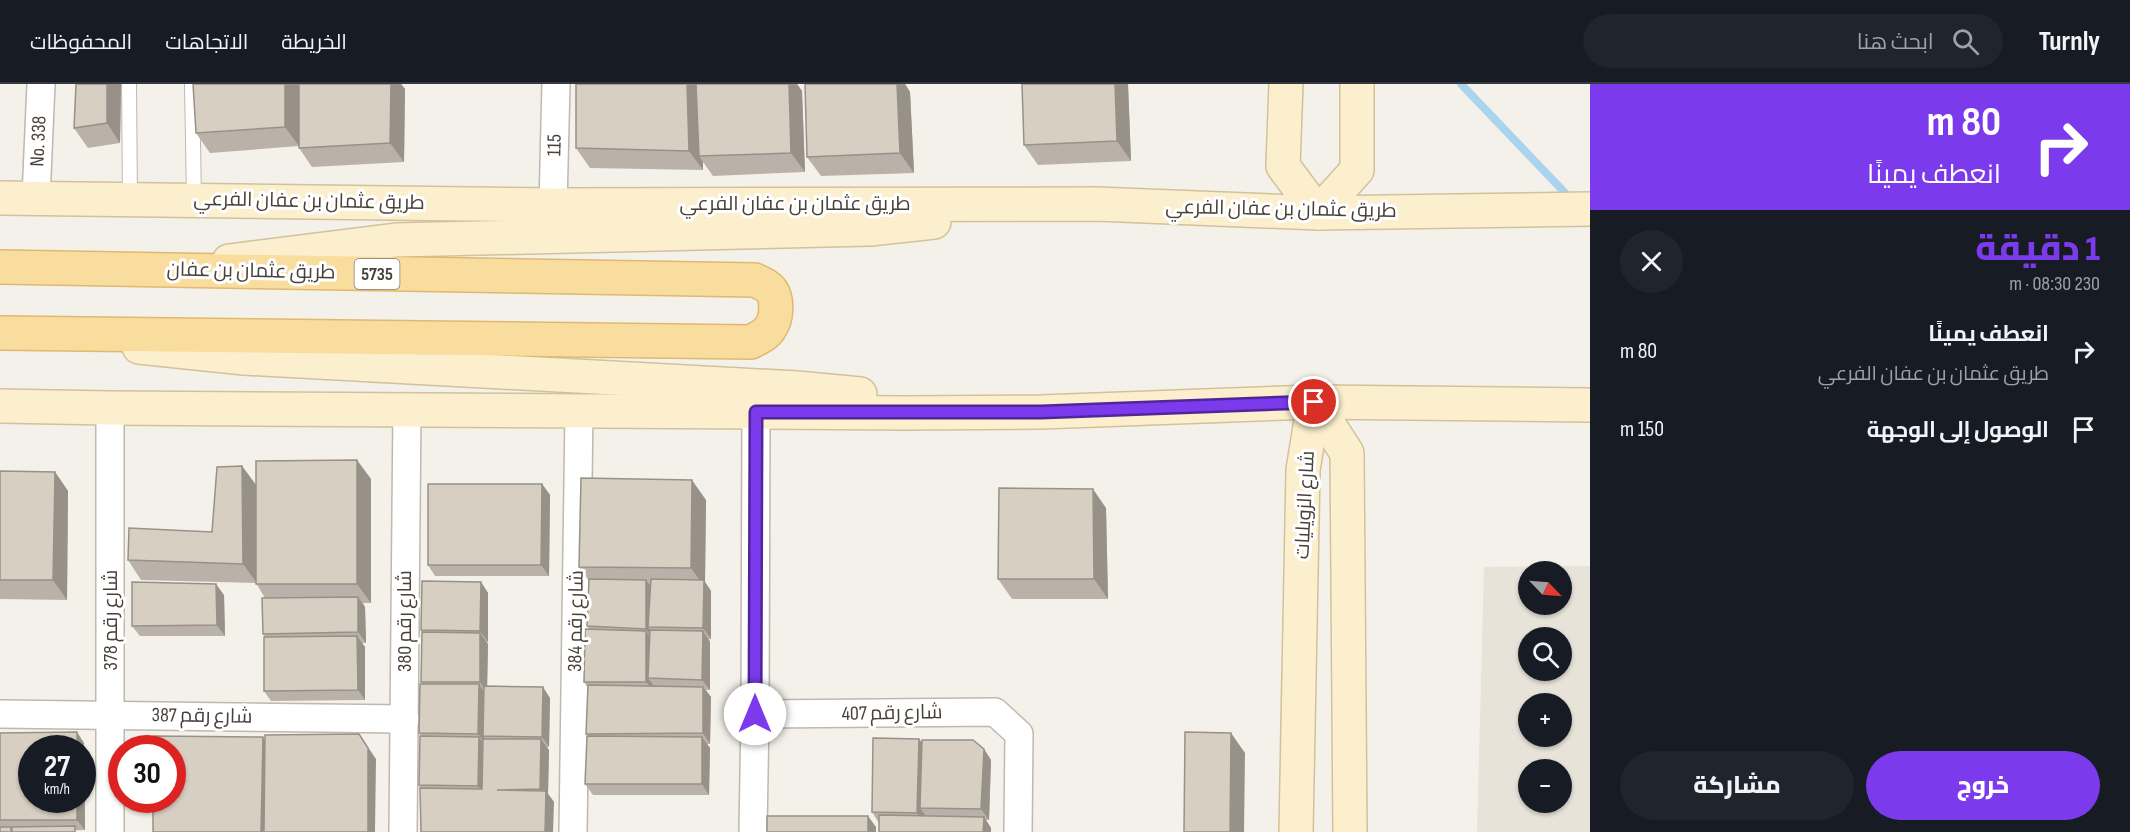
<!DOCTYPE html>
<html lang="ar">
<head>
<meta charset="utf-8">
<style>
	:root { --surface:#171b24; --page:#20242c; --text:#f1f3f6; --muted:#9ea1a6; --line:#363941; --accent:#7c3aed }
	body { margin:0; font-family:"Sofia Sans Condensed",Cairo,sans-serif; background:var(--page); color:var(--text); direction:rtl; height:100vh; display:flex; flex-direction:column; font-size:22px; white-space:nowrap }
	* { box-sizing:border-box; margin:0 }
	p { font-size:20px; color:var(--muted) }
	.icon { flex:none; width:33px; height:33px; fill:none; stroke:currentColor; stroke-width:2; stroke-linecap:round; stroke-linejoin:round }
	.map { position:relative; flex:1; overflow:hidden; direction:ltr }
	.panel { display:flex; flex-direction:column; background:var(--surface); width:540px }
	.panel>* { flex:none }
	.guide { background:#7c3aed; color:#fff; overflow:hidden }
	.needle { width:39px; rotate:115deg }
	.buttons { position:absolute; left:1518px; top:477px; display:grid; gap:12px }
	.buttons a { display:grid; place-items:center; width:54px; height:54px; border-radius:50%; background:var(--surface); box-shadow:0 2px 4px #0004; font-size:30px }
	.speed { position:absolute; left:18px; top:651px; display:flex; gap:12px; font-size:30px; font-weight:700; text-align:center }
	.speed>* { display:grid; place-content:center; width:78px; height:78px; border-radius:50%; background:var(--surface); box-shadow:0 2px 4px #0004; line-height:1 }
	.speed small { font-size:15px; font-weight:400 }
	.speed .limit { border:9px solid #d22; background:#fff; color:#111 }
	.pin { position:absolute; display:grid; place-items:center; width:51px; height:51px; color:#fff; margin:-26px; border:3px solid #fff; border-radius:50%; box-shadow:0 2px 6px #0007 }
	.me { position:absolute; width:66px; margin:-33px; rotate:0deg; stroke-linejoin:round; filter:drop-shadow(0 0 4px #0008) }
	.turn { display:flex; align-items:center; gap:21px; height:126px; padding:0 30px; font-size:27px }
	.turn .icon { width:78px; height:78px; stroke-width:2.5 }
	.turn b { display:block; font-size:42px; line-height:51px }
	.round { display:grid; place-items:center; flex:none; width:63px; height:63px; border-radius:32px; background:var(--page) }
	.summary { display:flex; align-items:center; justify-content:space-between; height:102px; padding:0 30px }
	h1 { font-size:36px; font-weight:800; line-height:45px; color:var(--accent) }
	.action { display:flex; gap:12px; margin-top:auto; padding:12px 30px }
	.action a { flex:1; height:69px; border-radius:36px; background:var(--accent); color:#fff; font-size:24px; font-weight:800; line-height:69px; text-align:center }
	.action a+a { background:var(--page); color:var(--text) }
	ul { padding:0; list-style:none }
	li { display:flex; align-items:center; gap:18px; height:78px; padding:0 30px }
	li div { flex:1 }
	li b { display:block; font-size:22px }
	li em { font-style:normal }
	header { display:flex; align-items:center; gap:36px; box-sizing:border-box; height:84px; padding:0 30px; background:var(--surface); border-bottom:2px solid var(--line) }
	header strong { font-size:28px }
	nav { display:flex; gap:33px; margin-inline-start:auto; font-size:21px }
	.search { width:420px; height:54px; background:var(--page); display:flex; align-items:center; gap:15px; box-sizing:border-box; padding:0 21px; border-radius:33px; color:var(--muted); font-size:22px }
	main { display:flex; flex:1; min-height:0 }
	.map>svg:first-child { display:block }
	.residential { fill:#e8e3d9; fill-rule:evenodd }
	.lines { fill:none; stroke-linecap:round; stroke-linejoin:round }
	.stream { stroke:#aad4ed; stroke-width:8 }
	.lane-casing { stroke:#bfb8ad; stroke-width:16 }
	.street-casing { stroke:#bfb8ad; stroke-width:30 }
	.secondary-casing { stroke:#d1c29c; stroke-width:36 }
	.primary-casing { stroke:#deb96f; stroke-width:36 }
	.lane { stroke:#fff; stroke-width:14 }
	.street { stroke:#fff; stroke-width:27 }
	.secondary { stroke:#fcefcd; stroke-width:33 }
	.primary { stroke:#f9dd9f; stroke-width:33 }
	.wall { fill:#bab2a8 }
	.shaded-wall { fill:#979188 }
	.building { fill:#d8cfc3; stroke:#979188; stroke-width:1.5 }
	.route-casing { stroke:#51269a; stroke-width:15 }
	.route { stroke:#7c3aed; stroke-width:10 }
	.labels { text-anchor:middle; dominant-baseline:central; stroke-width:6; stroke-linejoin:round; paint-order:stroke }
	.shield { fill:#fff; stroke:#7f7a74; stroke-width:1.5 }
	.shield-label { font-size:18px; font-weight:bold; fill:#484139 }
	.street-label { font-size:20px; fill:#484139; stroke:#fff }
</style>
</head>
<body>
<header>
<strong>Turnly</strong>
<div class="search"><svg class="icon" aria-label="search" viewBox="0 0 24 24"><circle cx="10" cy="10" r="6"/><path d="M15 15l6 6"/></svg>ابحث هنا</div>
<nav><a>الخريطة</a><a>الاتجاهات</a><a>المحفوظات</a></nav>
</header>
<main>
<section class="panel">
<div class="guide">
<div class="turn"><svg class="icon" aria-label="right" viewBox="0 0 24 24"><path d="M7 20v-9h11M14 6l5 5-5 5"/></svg><div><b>80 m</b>انعطف يمينًا</div></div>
</div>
<div class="summary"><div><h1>1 دقيقة</h1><p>230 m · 08:30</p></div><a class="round"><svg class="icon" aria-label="close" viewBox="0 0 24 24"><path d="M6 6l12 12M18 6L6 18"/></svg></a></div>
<ul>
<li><svg class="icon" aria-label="right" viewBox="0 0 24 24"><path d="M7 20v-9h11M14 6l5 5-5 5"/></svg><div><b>انعطف يمينًا</b><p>طريق عثمان بن عفان الفرعي</p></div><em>80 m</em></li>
<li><svg class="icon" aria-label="arrive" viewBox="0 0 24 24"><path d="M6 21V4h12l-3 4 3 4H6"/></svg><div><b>الوصول إلى الوجهة</b></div><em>150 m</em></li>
</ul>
<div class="action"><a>خروج</a><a>مشاركة</a></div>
</section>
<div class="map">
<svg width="1590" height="748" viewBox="0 0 1590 748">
	<rect width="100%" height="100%" fill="#f4f1ea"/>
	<path class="residential" d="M1590 482V748H1477L1484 483ZM1528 488H1562V520H1528ZM1528 554H1562V586H1528ZM1528 620H1562V652H1528ZM1528 686H1562V718H1528Z"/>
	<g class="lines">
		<polyline class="stream" points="1461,0 1569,113"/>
		<g class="lane-casing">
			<g id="lane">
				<polyline points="129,0 130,116"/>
				<polyline points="192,0 194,116"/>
			</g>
		</g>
		<g class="street-casing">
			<g id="street">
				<path id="s1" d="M36 114 41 0"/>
				<path id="s2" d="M553 121 556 0"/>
				<polyline points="110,324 110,748"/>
				<polyline points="0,630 405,635"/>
				<polyline points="755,630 995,628 1019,650 1018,748"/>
				<polyline points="403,748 407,325"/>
				<polyline points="573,748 579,327"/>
				<polyline points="753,748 755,630 756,328"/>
			</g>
		</g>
		<g class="secondary-casing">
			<g id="secondary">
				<polyline points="1286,0 1283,82 1318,129 1357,86 1357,0"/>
				<polyline points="0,114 553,121 1097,120 1318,129 1590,125"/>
				<polyline points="229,177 396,156 870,145 934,138"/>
				<polyline points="139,263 244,274 797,304 860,310"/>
				<polyline points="1314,318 1347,369 1350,748"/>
				<polyline points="0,322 110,324 906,329 1041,328 1314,318 1590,321"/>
				<polyline points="1296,748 1303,386 1314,318"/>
			</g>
		</g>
		<g class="primary-casing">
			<path id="primary" d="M0 183 755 196C761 199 767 201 771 206 778 215 777 235 770 244 766 251 758 254 751 258L0 249"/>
		</g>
		<use href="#lane" class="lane"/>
		<use href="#street" class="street"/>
		<use href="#secondary" class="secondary"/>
		<use href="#primary" class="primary"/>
	</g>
	<g class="wall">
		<polygon points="76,0 121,0 120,59 88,64 74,44"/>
		<polygon points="299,0 401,0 405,5 404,78 312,83 299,64 299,62 210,69 196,49"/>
		<polygon points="576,0 797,0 802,7 805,88 713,92 703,78 703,86 590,84 576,64"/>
		<polygon points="897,0 905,0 910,8 914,89 821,92 807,73"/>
		<polygon points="1022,0 1128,0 1131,77 1038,81 1024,61"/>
		<polygon points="242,382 256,401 371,395 371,519 363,519 365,523 366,559 362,559 365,563 365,616 271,617 264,607 265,553 263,550 265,514 256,499 141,496 128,476 212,448"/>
		<polygon points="0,387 55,388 68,407 67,516 0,515"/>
		<polygon points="542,400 550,411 549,492 435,492 428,481"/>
		<polygon points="706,416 705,498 711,507 711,555 709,555 710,558 710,606 706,606 711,613 710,660 707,660 710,664 709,711 593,711 585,700 588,652 586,650 588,604 584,598 589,545 587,542 589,497 579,483"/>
		<polygon points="1106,424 1108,515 1012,515 998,495"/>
		<polygon points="481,498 488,509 488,558 487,558 488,560 487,602 550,614 549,663 547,663 549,666 548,710 554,718 420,704 419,701 421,652 419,649 422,600 421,598 422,548 421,546"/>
		<polygon points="224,511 225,552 140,552 132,542"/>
		<polygon points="0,649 84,659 85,746 0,748"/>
		<polygon points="919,655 922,659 984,665 991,676 989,736 986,736 991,744 879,739 872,728"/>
	</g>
	<g class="shaded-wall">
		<polygon points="107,0 121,0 120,59 107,39"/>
		<polygon points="285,0 299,0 299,62 285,43"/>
		<polygon points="391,0 401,0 405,5 404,78 390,59"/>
		<polygon points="687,0 696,0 699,72 703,78 703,86 689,67"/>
		<polygon points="789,0 797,0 802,7 805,88 791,69"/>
		<polygon points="897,0 905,0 910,8 914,89 900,69"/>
		<polygon points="1115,0 1128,0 1131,77 1117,57"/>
		<polygon points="357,376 371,395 371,519 357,500"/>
		<polygon points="242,382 256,401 257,499 243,480"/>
		<polygon points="55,388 68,407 67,516 53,496"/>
		<polygon points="692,396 706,416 705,498 711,507 711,555 703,544 704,502 691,484"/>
		<polygon points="542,400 550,411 549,492 541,481"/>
		<polygon points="1093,405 1106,424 1108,515 1094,495"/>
		<polygon points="646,496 654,507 648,543 653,550 653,556 646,545"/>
		<polygon points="481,498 488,509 488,558 480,547"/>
		<polygon points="216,500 224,511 225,552 217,541"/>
		<polygon points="358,513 365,523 366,559 358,548"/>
		<polygon points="646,547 654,558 648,594 654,602 654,608 646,598"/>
		<polygon points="703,547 710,558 710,606 702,596"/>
		<polygon points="480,549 488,560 487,609 480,598"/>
		<polygon points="357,552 365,563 365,616 358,606"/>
		<polygon points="479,600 486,611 483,652 485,655 485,660 478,650"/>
		<polygon points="543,603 550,614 549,663 542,653"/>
		<polygon points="703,603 711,613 710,660 703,649"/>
		<polygon points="77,648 84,659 85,746 77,736 77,716 82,716 82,664 77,664"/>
		<polygon points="1231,649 1245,669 1244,748 1230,748"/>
		<polygon points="359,650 376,675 375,748 368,748"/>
		<polygon points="263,653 270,664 269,748 261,748"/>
		<polygon points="479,653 486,663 485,713 478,702"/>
		<polygon points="702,653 710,664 709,711 702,700"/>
		<polygon points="541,655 549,666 548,710 554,718 553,748 545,748 546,713 540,705"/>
		<polygon points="919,655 926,665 920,724 925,731 925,740 917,729"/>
		<polygon points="984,665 991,676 989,736 981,725"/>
		<polygon points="868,732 876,743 876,748 868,748"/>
		<polygon points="984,733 991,744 991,748 983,748"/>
	</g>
	<g class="building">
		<polygon points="76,0 107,0 107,39 74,44"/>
		<polygon points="193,0 285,0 285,43 196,49"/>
		<polygon points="299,0 391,0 390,59 299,64"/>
		<polygon points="576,0 687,0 689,67 576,64"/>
		<polygon points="696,0 789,0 791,69 699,72"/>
		<polygon points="805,0 897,0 900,69 807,73"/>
		<polygon points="1022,0 1115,0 1117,57 1024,61"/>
		<polygon points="357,376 357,500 256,500 256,377"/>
		<polygon points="242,382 243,480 128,476 129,444 212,448 217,383"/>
		<polygon points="0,387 55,388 53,496 0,496"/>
		<polygon points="581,394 692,396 691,484 579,483"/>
		<polygon points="428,400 542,400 541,481 428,481"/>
		<polygon points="999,404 1093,405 1094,495 998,495"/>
		<polygon points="589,495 646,496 646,545 587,542"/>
		<polygon points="651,495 704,496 703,544 648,543"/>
		<polygon points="422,497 481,498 480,547 421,546"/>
		<polygon points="132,498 216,500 217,541 132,542"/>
		<polygon points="358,513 358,548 263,550 262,514"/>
		<polygon points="585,545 646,547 646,598 584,598"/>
		<polygon points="650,546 703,547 702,596 648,594"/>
		<polygon points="422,548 480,549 480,598 421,598"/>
		<polygon points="357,552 358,606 264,607 264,553"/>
		<polygon points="420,600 479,600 478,650 419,649"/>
		<polygon points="588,601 703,603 703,649 586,650"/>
		<polygon points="484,602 543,603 542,653 483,652"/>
		<polygon points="77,648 77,664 32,664 32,716 77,716 77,736 0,736 0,649"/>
		<polygon points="1185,648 1231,649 1230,748 1184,748"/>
		<polygon points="359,650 368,664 368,748 264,748 265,651"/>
		<polygon points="154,652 263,653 261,748 153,748 153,716 172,716 172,664 154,664"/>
		<polygon points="420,652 479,653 478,702 419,701"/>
		<polygon points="587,652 702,653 702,700 585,700"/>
		<polygon points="873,654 919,655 917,729 872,728"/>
		<polygon points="483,655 541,655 540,705 497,706 546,707 545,748 421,748 420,704 482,705"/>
		<polygon points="922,656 973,656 984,665 981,725 920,724"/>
		<polygon points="879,731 984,733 983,748 879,748"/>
		<rect x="767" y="732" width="101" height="16"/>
		<polygon points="75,742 75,748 12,748 12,743"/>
		<rect x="0" y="743" width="11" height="5"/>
	</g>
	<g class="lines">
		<g class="route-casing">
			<polyline id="route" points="755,630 756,328 1041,328 1314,318"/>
		</g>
		<use href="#route" class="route"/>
	</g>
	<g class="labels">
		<rect class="shield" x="354.5" y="175" width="45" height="30" rx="4.5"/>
		<g class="shield-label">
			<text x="377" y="190">5735</text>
		</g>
		<g class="street-label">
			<text stroke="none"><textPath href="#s1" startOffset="57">No. 338</textPath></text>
			<text stroke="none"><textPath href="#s2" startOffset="60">115</textPath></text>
			<text transform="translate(309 117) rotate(1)">طريق عثمان بن عفان الفرعي</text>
			<text x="795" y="120">طريق عثمان بن عفان الفرعي</text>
			<text transform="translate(1281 125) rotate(1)">طريق عثمان بن عفان الفرعي</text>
			<text transform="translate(251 187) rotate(1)">طريق عثمان بن عفان</text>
			<text transform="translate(1305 421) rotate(-87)">شارع الزويليات</text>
			<text transform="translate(111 536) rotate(-90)">شارع رقم 378</text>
			<text transform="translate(405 537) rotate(-90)">شارع رقم 380</text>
			<text transform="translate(576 537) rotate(-89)">شارع رقم 384</text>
			<text transform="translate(892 629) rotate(-1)">شارع رقم 407</text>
			<text transform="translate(202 632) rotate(1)">شارع رقم 387</text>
		</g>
	</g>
</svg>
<div class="buttons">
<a><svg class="needle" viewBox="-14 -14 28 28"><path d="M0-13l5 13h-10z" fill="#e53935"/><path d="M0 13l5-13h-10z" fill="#9ea1a6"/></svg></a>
<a><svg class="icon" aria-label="search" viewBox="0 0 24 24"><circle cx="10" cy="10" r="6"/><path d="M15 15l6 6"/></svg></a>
<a>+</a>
<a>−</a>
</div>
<div class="speed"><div>27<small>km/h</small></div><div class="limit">30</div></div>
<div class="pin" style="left:1314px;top:318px;background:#d93025"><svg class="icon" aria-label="arrive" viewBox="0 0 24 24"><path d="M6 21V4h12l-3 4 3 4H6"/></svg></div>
<svg class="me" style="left:755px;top:630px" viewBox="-20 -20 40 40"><circle r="19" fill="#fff"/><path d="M0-13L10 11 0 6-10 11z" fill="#7c3aed"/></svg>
</div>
</main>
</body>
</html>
